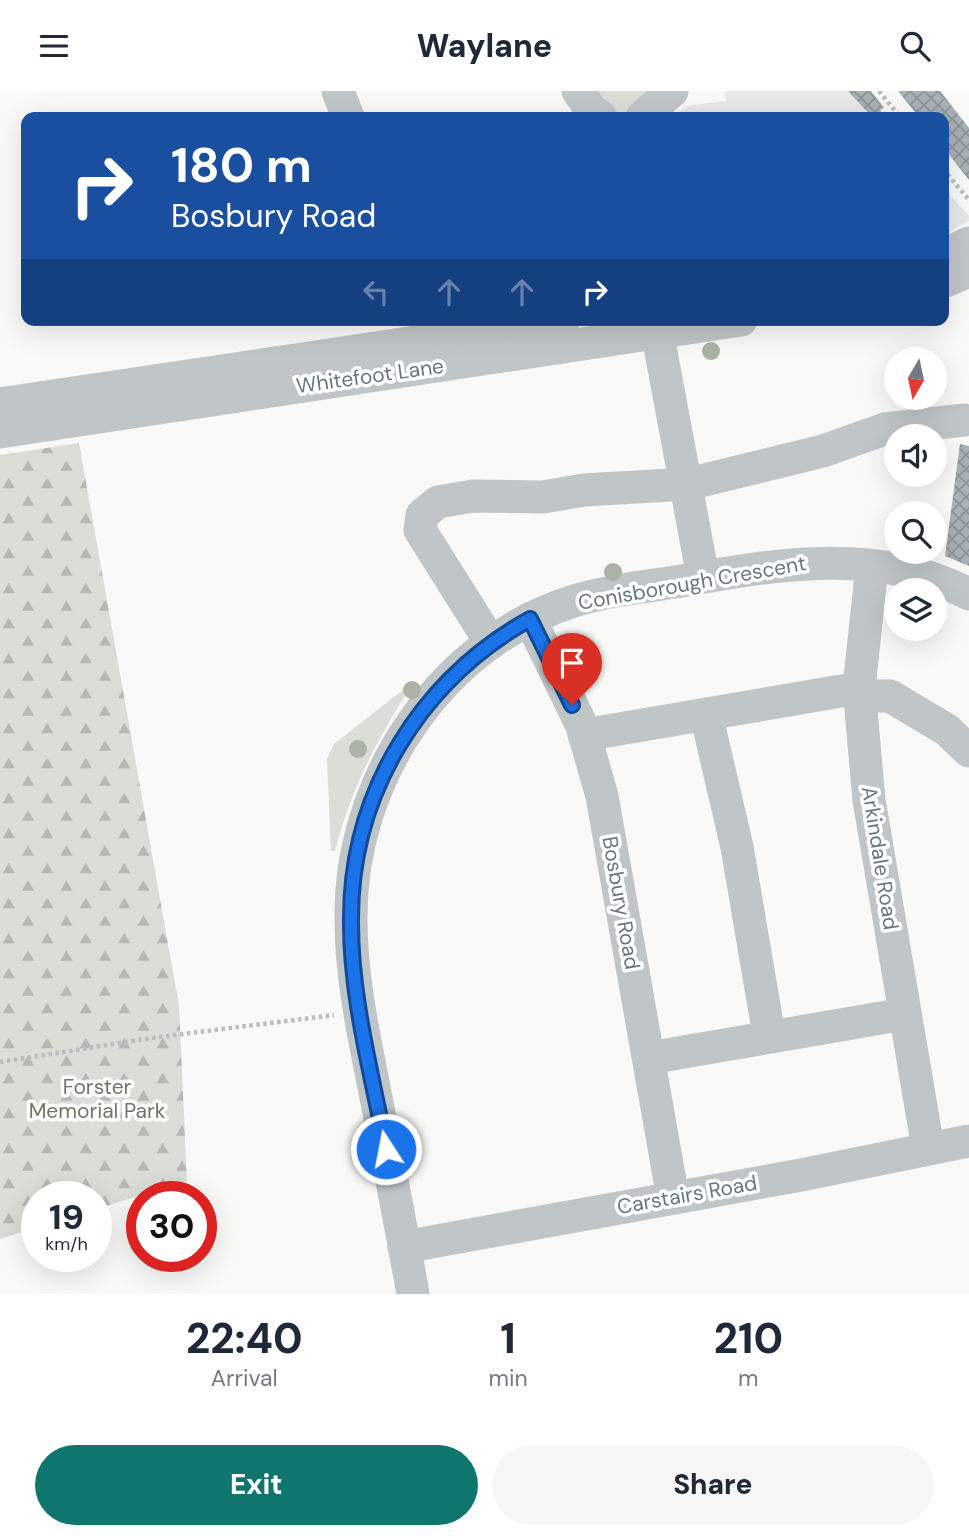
<!DOCTYPE html>
<html lang="en">
<head>
<meta charset="utf-8">
<style>
	:root { --surface:#fff; --page:#f6f6f7; --text:#1f2937; --muted:#747a83; --accent:#0f766e }
	body { margin:0; font-family:"DM Sans",sans-serif; background:var(--page); color:var(--text); height:100vh; display:flex; flex-direction:column; font-size:26px; white-space:nowrap }
	* { box-sizing:border-box; margin:0 }
	p { font-size:23px; color:var(--muted) }
	.icon { flex:none; width:38px; height:38px; fill:none; stroke:currentColor; stroke-width:2; stroke-linecap:round; stroke-linejoin:round }
	.map { position:relative; height:1203px; overflow:hidden }
	.sheet { display:flex; flex-direction:column; background:var(--surface); flex:1 }
	.sheet>* { flex:none }
	.top-card { position:absolute; left:21px; top:21px; width:928px; height:214px; border-radius:14px; box-shadow:0 7px 28px #0002; background:#1a4fa0; color:#fff; overflow:hidden }
	.needle { width:46px; rotate:189deg }
	.controls { position:absolute; left:884px; top:256px; display:grid; gap:14px }
	.controls a { display:grid; place-items:center; width:63px; height:63px; border-radius:50%; background:var(--surface); box-shadow:0 7px 28px #0002; font-size:35px }
	.speed { position:absolute; left:21px; top:1090px; display:flex; gap:14px; font-size:35px; font-weight:700; text-align:center }
	.speed>* { display:grid; place-content:center; width:91px; height:91px; border-radius:50%; background:var(--surface); box-shadow:0 7px 28px #0002; line-height:1 }
	.speed small { font-size:18px; font-weight:400 }
	.speed .limit { border:10px solid #d22; background:#fff; color:#111 }
	.pin { position:absolute; display:grid; place-items:center; width:60px; height:60px; color:#fff; margin:-72px -30px; border-radius:50% 50% 50% 0; rotate:-45deg; box-shadow:0 0 7px #0007 }
	.pin .icon { rotate:45deg }
	.me { position:absolute; width:77px; margin:-38px; rotate:349deg; stroke-linejoin:round; filter:drop-shadow(0 0 5px #0008) }
	.turn { display:flex; align-items:center; gap:24px; height:147px; padding:0 35px; font-size:32px }
	.turn .icon { width:91px; height:91px; stroke-width:2.5 }
	.turn b { display:block; font-size:49px; line-height:60px }
	.lanes { display:flex; align-items:center; height:66px; padding:0 35px; background:#0003; justify-content:center; gap:35px; direction:ltr }
	.lanes .off { opacity:.35 }
	.eta { display:flex; justify-content:space-evenly; align-items:center; height:119px; text-align:center }
	.eta b { font-size:42px; font-weight:800; line-height:49px }
	.primary-button { display:flex; gap:14px; margin-top:auto; padding:14px 35px }
	.primary-button a { flex:1; height:80px; border-radius:42px; background:var(--accent); color:#fff; font-size:28px; font-weight:800; line-height:80px; text-align:center }
	.primary-button a+a { background:var(--page); color:var(--text) }
	header { display:flex; justify-content:space-between; align-items:center; height:91px; padding:0 35px; background:var(--surface); font-size:32px; font-weight:800 }
	.map>svg:first-child { display:block }
	.built { fill:#e7e9e8 }
	.green { fill:#daded6 }
	.forest { fill:url(#forest-firs) }
	.building { fill:url(#building-cross-hatch) }
	.lines { fill:none; stroke-linecap:round; stroke-linejoin:round }
	.path { stroke:#bbbec0; stroke-width:4.5; stroke-dasharray:3.5 3.5; stroke-linecap:butt }
	.minor { stroke:#c0c5c8; stroke-width:33 }
	.tree { fill:#aab3a6 }
	.route-casing { stroke:#114b97; stroke-width:18 }
	.route { stroke:#1a73e8; stroke-width:12 }
	.labels { text-anchor:middle; dominant-baseline:central; stroke-width:7; stroke-linejoin:round; paint-order:stroke }
	.street-label { font-size:21px; fill:#667780; stroke:#fff }
	.park-label { font-size:21px; fill:#6a7964; stroke:#fff }
</style>
</head>
<body>
<header><svg class="icon" aria-label="menu" viewBox="0 0 24 24"><path d="M4 6h16M4 12h16M4 18h16"/></svg>Waylane<svg class="icon" aria-label="search" viewBox="0 0 24 24"><circle cx="10" cy="10" r="6"/><path d="M15 15l6 6"/></svg></header>
<div class="map">
<svg width="969" height="1203" viewBox="0 0 969 1203">
	<defs>
		<pattern id="forest-firs" width="22" height="20" patternUnits="userSpaceOnUse" patternTransform="scale(1.75)"><rect width="22" height="20" fill="#daded6"/><path d="M5 1l3.5 6h-7zM16 11l3.5 6h-7z" fill="#b5b9b3"/></pattern>
		<pattern id="building-cross-hatch" width="8" height="8" patternUnits="userSpaceOnUse" patternTransform="scale(1.75)"><rect width="8" height="8" fill="#a8b1b6"/><path d="M0 0l8 8M0 8l8-8" fill="none" stroke="#8d9599"/></pattern>
	</defs>
	<rect width="100%" height="100%" fill="#f9f9f7"/>
	<g class="built">
		<polygon points="725,0 853,0 878,26 669,26 687,15 726,10"/>
		<polygon points="943,97 969,125 969,130 943,144"/>
	</g>
	<g class="green">
		<path d="M591 0H657C624 27 622 32 591 0Z"/>
		<path d="M413 591C377 651 353 691 335 760H331L327 668 334 653Z"/>
	</g>
	<polygon class="forest" points="79,352 179,915 187,1090 96,1118 96,1106 37,1106 37,1136 0,1148 0,364"/>
	<g class="building">
		<polygon points="848,0 871,0 884,17 880,19 886,26 872,26"/>
		<polygon points="898,0 940,0 969,37 969,89 943,56 943,26 919,26"/>
		<polygon points="960,353 969,355 969,475 945,465"/>
	</g>
	<g class="lines">
		<g class="path">
			<polyline points="879,0 900,26"/>
			<polyline points="943,78 969,109"/>
			<polyline points="0,971 151,947 334,924"/>
		</g>
		<g class="minor">
			<polyline points="338,0 348,26"/>
			<polyline points="578,0 591,19 601,26"/>
			<polyline points="642,26 672,0"/>
			<polyline points="943,164 969,152"/>
			<polyline points="943,191 969,180"/>
			<polyline points="655,229 703,486"/>
			<polyline points="0,313 564,229"/>
			<polyline points="0,341 741,229"/>
			<polyline points="872,475 859,597 869,709 928,1057"/>
			<polyline points="530,528 582,635 602,705 673,1107"/>
			<polyline points="491,552 420,439 422,424 438,411 473,405 543,406 584,399 688,393 823,360 885,338 964,329"/>
			<polyline points="860,605 890,605 947,639 969,660"/>
			<polyline points="706,623 737,756 769,944"/>
			<polyline points="584,644 859,597"/>
			<polyline points="649,967 904,923"/>
			<polyline points="404,1156 801,1084 969,1050"/>
			<path d="M413 1203C401 1134 387 1065 374 996 363 941 351 885 351 829 349 690 440 552 574 510 607 500 641 496 675 491 773 474 876 454 969 503"/>
		</g>
	</g>
	<g class="tree">
		<circle cx="711" cy="260" r="9"/>
		<circle cx="613" cy="481" r="9"/>
		<circle cx="412" cy="599" r="9"/>
		<circle cx="358" cy="658" r="9"/>
	</g>
	<g class="lines">
		<g class="route-casing">
			<path id="route" d="M386 1058C372 983 350 905 351 827 351 701 421 589 530 528L572 614"/>
		</g>
		<use href="#route" class="route"/>
	</g>
	<g class="labels">
		<g class="street-label">
			<text transform="translate(370 285) rotate(-8)">Whitefoot Lane</text>
			<text transform="translate(692 492) rotate(-10)">Conisborough Crescent</text>
			<text transform="translate(880 767) rotate(81)">Arkindale Road</text>
			<text transform="translate(621 812) rotate(80)">Bosbury Road</text>
			<text transform="translate(687 1104) rotate(-10)">Carstairs Road</text>
		</g>
		<g class="park-label">
			<text x="97" y="996">Forster<tspan x="97" dy="24">Memorial Park</tspan></text>
		</g>
	</g>
</svg>
<div class="controls">
<a><svg class="needle" viewBox="-14 -14 28 28"><path d="M0-13l5 13h-10z" fill="#e53935"/><path d="M0 13l5-13h-10z" fill="#747a83"/></svg></a>
<a><svg class="icon" aria-label="sound" viewBox="0 0 24 24"><path d="M4 9h4l5-4v14l-5-4H4zM17 9q2 3 0 6"/></svg></a>
<a><svg class="icon" aria-label="search" viewBox="0 0 24 24"><circle cx="10" cy="10" r="6"/><path d="M15 15l6 6"/></svg></a>
<a><svg class="icon" aria-label="layers" viewBox="0 0 24 24"><path d="M12 4l9 5-9 5-9-5zM3 14l9 5 9-5"/></svg></a>
</div>
<div class="speed"><div>19<small>km/h</small></div><div class="limit">30</div></div>
<div class="pin" style="left:572px;top:614px;background:#d93025"><svg class="icon" aria-label="arrive" viewBox="0 0 24 24"><path d="M6 21V4h12l-3 4 3 4H6"/></svg></div>
<svg class="me" style="left:386px;top:1058px" viewBox="-20 -20 40 40"><circle r="17" fill="#1a73e8" stroke="#fff" stroke-width="3"/><path d="M0-11L8 9 0 5-8 9z" fill="#fff"/></svg>
<div class="top-card">
<div class="turn"><svg class="icon" aria-label="right" viewBox="0 0 24 24"><path d="M7 20v-9h11M14 6l5 5-5 5"/></svg><div><b>180 m</b>Bosbury Road</div></div>
<div class="lanes"><svg class="icon off" aria-label="left" viewBox="0 0 24 24"><path d="M17 20v-9H6M10 6l-5 5 5 5"/></svg><svg class="icon off" aria-label="ahead" viewBox="0 0 24 24"><path d="M12 20V5M6 11l6-6 6 6"/></svg><svg class="icon off" aria-label="ahead" viewBox="0 0 24 24"><path d="M12 20V5M6 11l6-6 6 6"/></svg><svg class="icon" aria-label="right" viewBox="0 0 24 24"><path d="M7 20v-9h11M14 6l5 5-5 5"/></svg></div>
</div>
</div>
<section class="sheet">
<div class="eta">
<div><b>22:40</b><p>Arrival</p></div>
<div><b>1</b><p>min</p></div>
<div><b>210</b><p>m</p></div>
</div>
<div class="primary-button"><a>Exit</a><a>Share</a></div>
</section>
</body>
</html>
